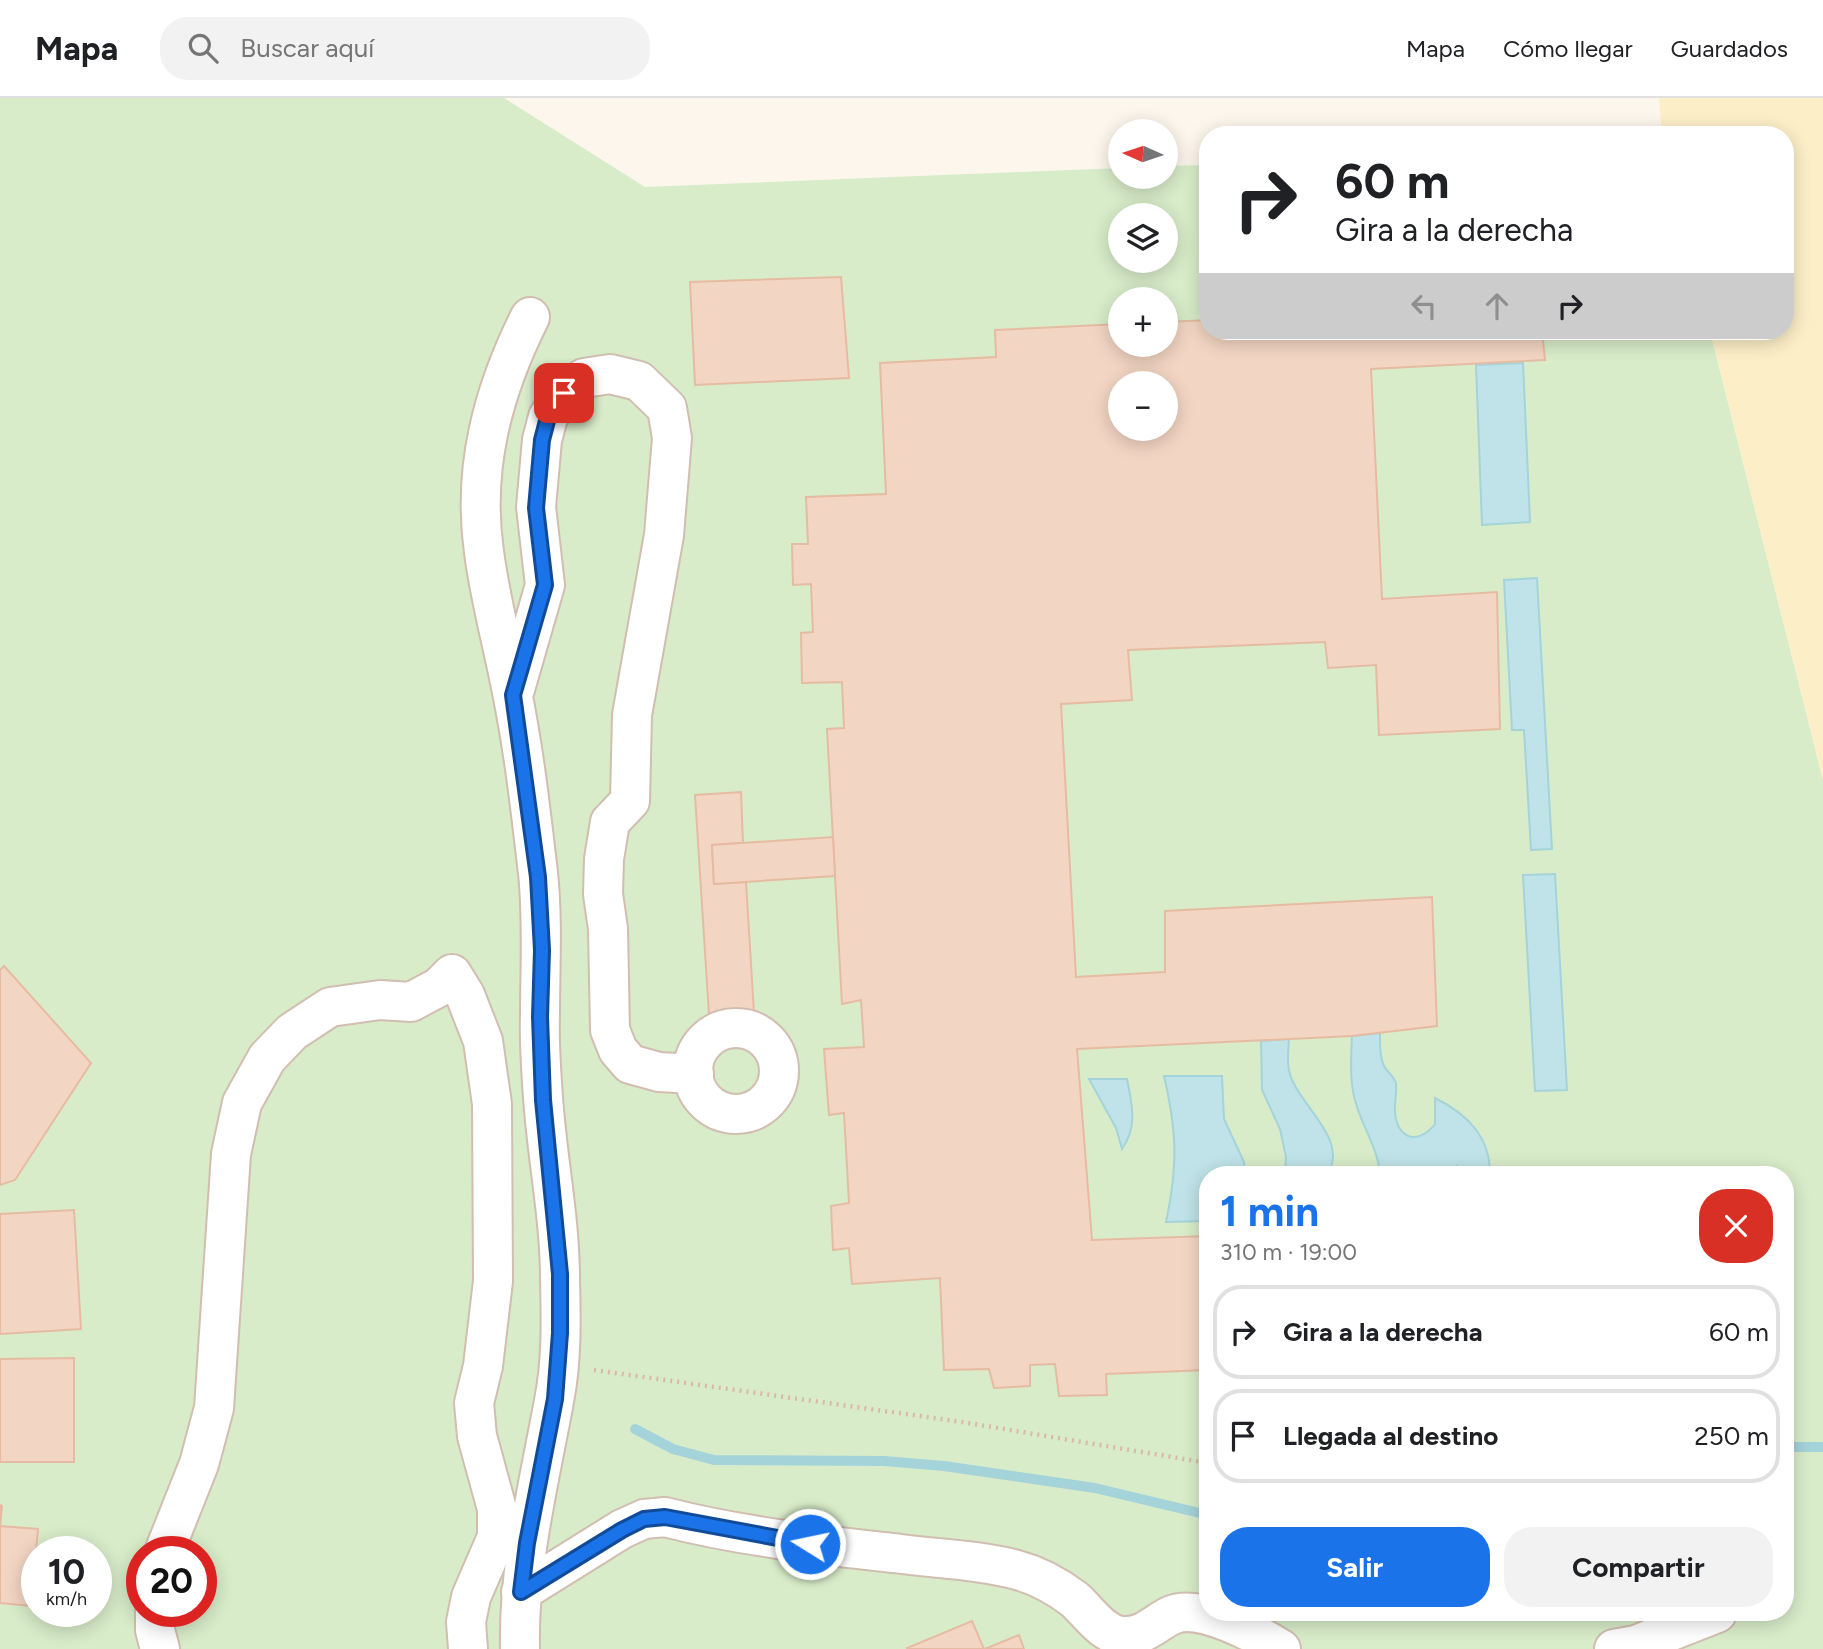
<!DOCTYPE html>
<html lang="es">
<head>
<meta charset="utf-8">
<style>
	:root { --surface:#fff; --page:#f2f2f2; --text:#202124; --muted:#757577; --line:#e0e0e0; --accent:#1a73e8 }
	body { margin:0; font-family:Figtree,sans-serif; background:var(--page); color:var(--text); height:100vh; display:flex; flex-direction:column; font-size:26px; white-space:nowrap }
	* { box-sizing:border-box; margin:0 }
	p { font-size:23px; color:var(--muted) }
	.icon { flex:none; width:38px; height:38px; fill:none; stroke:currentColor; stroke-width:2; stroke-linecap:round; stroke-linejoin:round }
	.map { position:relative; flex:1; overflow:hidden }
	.side { position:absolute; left:1199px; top:1068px; width:595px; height:455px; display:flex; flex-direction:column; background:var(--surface); border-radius:28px; box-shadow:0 4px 18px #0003 }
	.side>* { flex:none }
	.hud { position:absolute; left:1199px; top:28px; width:595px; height:214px; border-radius:28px; box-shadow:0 4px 18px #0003; background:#fff; color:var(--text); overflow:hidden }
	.needle { width:46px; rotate:273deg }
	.buttons { position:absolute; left:1108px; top:21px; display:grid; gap:14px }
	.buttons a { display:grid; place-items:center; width:70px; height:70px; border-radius:50%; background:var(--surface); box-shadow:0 4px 18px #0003; font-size:35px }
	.speed { position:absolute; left:21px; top:1438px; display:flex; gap:14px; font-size:35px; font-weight:700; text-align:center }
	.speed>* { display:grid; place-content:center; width:91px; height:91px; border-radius:50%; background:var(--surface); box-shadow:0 4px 18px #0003; line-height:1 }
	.speed small { font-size:18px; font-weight:400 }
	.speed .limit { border:10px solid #d22; background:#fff; color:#111 }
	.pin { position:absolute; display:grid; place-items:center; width:60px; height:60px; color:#fff; margin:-30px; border-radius:14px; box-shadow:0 4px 10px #0006 }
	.me { position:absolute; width:77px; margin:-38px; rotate:280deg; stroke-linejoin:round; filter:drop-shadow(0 0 5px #0008) }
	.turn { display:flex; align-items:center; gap:24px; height:147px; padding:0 21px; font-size:32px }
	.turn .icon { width:91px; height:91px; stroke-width:2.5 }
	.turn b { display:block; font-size:49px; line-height:60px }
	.lanes { display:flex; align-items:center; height:66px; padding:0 21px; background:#0003; justify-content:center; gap:35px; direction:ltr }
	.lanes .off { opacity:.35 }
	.round { display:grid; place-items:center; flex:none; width:74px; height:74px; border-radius:28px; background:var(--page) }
	.headline { display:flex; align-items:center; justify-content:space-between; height:119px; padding:0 21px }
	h1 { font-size:42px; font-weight:700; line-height:52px; color:var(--accent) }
	.button { display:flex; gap:14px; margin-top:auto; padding:14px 21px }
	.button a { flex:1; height:80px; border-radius:28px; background:var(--accent); color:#fff; font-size:28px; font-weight:700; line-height:80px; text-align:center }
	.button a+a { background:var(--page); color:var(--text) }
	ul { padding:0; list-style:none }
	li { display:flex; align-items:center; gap:21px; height:94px; margin:0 14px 10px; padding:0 7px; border:4px solid var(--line); border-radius:28px }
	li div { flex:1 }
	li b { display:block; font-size:26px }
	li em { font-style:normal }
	header { display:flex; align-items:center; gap:42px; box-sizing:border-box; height:98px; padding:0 35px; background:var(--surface); border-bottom:2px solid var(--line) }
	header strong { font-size:33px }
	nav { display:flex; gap:38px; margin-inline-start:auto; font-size:24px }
	.search { width:490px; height:63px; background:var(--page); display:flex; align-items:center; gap:18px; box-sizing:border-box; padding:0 24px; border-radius:28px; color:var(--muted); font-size:26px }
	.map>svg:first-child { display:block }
	.green { fill:#d8ecc9; fill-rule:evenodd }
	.sand { fill:#fcefc7 }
	.water { fill:#bfe3e8; stroke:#a5d3da; stroke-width:2 }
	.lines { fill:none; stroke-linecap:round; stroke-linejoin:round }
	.stream { stroke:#a5d3da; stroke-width:10 }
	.building { fill:#f3d5c3; stroke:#e6bba3; stroke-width:2; fill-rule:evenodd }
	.minor-casing { stroke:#d1beb0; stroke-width:42 }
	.path { stroke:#d9b8a5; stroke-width:4.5; stroke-dasharray:2 5; stroke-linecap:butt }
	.minor { stroke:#fff; stroke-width:38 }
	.route-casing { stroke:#114b97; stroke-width:18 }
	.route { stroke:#1a73e8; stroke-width:12 }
</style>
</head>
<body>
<header>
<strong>Mapa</strong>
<div class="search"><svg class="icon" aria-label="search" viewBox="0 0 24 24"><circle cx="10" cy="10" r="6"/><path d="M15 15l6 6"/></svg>Buscar aquí</div>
<nav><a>Mapa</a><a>Cómo llegar</a><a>Guardados</a></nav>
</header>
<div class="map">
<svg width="1823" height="1551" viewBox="0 0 1823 1551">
	<rect width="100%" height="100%" fill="#fdf6ec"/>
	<path class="green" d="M0 0H504L645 89 1120 70V79H1166V68L1207 67 1208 233H1710L1823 682V1551H0ZM1120 117H1166V163H1120ZM1120 201H1166V247H1120ZM1120 285H1166V331H1120ZM1208 1076H1785V1514H1208ZM37 1454H96V1514H37ZM142 1454H201V1514H142Z"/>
	<polygon class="sand" points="1659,0 1823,0 1823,682 1710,233 1785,233 1785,37 1662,37"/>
	<g class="water">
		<polygon points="1523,265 1530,424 1482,427 1476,267"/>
		<polygon points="1537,480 1552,751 1531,752 1524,632 1512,632 1504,482"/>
		<polygon points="1555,776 1567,992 1535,993 1523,777"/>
		<path d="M1380 935C1380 945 1379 958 1384 968 1387 974 1395 979 1396 986 1397 996 1394 1005 1395 1014 1397 1042 1419 1047 1435 1026V1000C1467 1016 1490 1038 1490 1076H1467L1457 1068V1076H1380C1378 1052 1364 1031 1357 1009 1349 986 1351 961 1352 938Z"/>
		<path d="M1289 941C1288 956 1286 970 1293 984 1305 1011 1349 1045 1327 1076H1285L1286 1059 1280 1031 1262 992 1261 943Z"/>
		<path d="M1164 978H1222L1224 1021 1244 1064 1245 1076H1208L1207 1123 1166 1124C1178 1067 1177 1034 1164 978Z"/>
		<path d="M1089 981H1127C1132 1007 1138 1028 1122 1051L1116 1030Z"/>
	</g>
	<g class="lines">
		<g class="stream">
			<polyline points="635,1331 673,1351 714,1362 884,1363 944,1368 1095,1390 1208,1417"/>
			<polyline points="1785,1349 1823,1349"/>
		</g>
	</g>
	<g class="building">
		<polygon points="841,179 849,280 695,287 690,184"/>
		<path d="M1208 222V233H1542L1545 262 1371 271 1382 501 1497 494 1500 631 1379 637 1376 567 1328 570 1325 544 1128 552 1132 602 1061 606 1076 879 1165 874V813L1432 799 1437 928 1352 938 1077 951 1092 1142 1208 1138V1272L1106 1276 1107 1297 1059 1298 1055 1266 1030 1267V1288L994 1290 989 1271 944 1272 940 1180 852 1186 849 1150 833 1152 831 1108 849 1105 844 1015 829 1017 824 951 864 949 861 902 842 906 827 631 844 630 842 584 802 585 801 535 813 534 811 486 793 487 792 446H808L806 399 886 396 880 265 996 259 995 232 1120 226V247H1166V224ZM1120 285H1166V331H1120Z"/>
		<polygon points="741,694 743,745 712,747 714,786 746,784 754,915 709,917 695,697"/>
		<polygon points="833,739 835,778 714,786 712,747"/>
		<polygon points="4,868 91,965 15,1082 0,1087 0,872"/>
		<polygon points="74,1112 81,1231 0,1236 0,1116"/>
		<polygon points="74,1260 74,1364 0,1364 0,1261"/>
		<polygon points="0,1407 2,1408 0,1428 38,1431 31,1508 0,1505"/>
		<polygon points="972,1523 984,1551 908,1551 907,1550"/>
		<polygon points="1019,1537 1024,1551 985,1551"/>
	</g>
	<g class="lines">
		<g class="minor-casing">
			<g id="minor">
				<polyline points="515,591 545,487 536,409 542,342 548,319 564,295 584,280 610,276 639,283 667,310 672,340 664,437 632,617 630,703 610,724 604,761 603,796 608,831 610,932 618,952 630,966 659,974 694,976"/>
				<circle cx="736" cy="973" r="43"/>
				<polyline points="164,1454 199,1366 214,1310 231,1056 242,1005 267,960 292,934 330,909 380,902 411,904 439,889 452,876 465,897 483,943 492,1006 493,1183 483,1268 474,1305 477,1338 497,1411 497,1439 471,1499 466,1524 468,1551"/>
				<path d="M521 1494 622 1431 644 1421 665 1419C742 1439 823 1447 901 1456 939 1461 980 1462 1017 1472 1036 1477 1058 1489 1074 1501 1088 1513 1103 1538 1124 1538 1144 1539 1156 1524 1172 1517 1200 1505 1256 1536 1281 1551"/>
				<polyline points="155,1514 155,1532 160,1551"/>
				<path d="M520 1551C518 1467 539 1385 554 1303 562 1263 561 1221 560 1181 560 1120 547 1060 543 999 541 972 539 944 540 917 540 870 543 823 538 775 531 715 524 653 512 594 503 547 490 501 484 454 472 370 493 293 530 219"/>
				<polyline points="1614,1551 1636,1547 1717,1515"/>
			</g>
		</g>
		<polyline class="path" points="594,1272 962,1324 1208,1365"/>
		<use href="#minor" class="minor"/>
	</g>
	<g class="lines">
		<g class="route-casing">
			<polyline id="route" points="564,295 548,319 542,342 536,410 545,487 513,597 538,779 542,852 540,919 543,1002 560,1176 560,1235 555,1301 527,1445 521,1494 622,1432 644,1421 665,1419 810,1446"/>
		</g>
		<use href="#route" class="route"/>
	</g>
</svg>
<div class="buttons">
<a><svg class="needle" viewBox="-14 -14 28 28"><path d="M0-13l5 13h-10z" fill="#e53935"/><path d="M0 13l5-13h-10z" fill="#757577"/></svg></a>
<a><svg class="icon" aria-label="layers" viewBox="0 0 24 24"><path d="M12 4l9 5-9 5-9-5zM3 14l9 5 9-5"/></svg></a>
<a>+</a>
<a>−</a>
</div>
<div class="speed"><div>10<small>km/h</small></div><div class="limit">20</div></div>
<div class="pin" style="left:564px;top:295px;background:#d93025"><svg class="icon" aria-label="arrive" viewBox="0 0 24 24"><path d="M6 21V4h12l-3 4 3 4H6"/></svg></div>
<svg class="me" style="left:810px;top:1446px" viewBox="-20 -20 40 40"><circle r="17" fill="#1a73e8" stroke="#fff" stroke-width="3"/><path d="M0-11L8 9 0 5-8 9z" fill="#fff"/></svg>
<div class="hud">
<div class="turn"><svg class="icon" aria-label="right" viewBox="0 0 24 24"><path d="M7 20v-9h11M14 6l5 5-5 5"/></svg><div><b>60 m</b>Gira a la derecha</div></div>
<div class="lanes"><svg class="icon off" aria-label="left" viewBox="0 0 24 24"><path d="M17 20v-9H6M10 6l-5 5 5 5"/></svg><svg class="icon off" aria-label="ahead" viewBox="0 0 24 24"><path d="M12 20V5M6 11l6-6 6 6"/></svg><svg class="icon" aria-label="right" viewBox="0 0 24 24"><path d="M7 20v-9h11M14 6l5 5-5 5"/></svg></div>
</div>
<section class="side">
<div class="headline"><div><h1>1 min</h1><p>310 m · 19:00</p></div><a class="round" style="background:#d93025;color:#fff"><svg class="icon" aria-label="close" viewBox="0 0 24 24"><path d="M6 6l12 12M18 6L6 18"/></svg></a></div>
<ul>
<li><svg class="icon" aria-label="right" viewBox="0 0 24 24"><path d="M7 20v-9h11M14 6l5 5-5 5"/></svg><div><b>Gira a la derecha</b></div><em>60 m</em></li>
<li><svg class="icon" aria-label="arrive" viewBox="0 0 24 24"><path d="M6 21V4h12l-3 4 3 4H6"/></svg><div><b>Llegada al destino</b></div><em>250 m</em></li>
</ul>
<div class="button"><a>Salir</a><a>Compartir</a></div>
</section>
</div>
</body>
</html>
